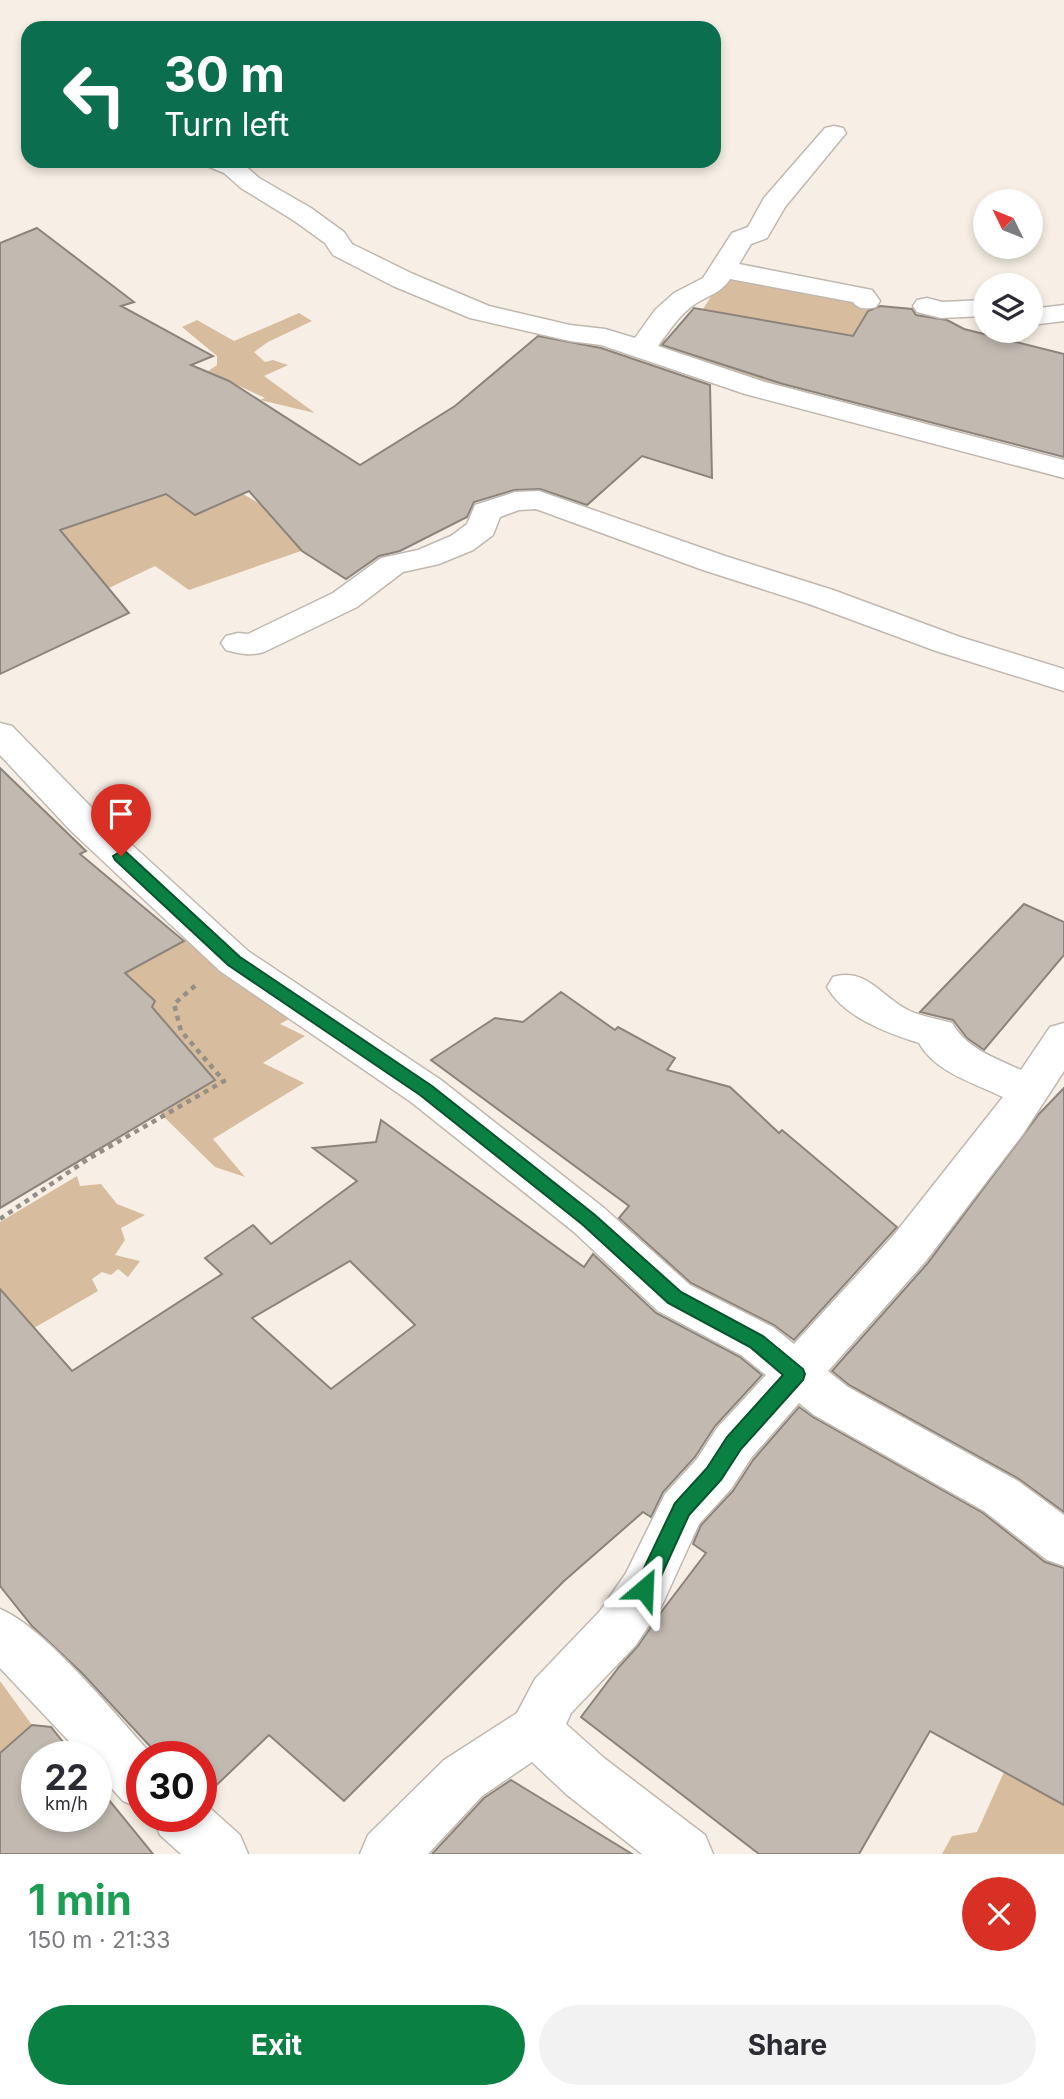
<!DOCTYPE html>
<html lang="en">
<head>
<meta charset="utf-8">
<style>
	:root { --surface:#fff; --page:#f2f2f3; --text:#2b2b33; --muted:#7c7c81; --accent:#0b8043 }
	body { margin:0; font-family:Inter,sans-serif; background:var(--page); color:var(--text); height:100vh; display:flex; flex-direction:column; font-size:26px; white-space:nowrap }
	* { box-sizing:border-box; margin:0 }
	p { font-size:23px; color:var(--muted) }
	.icon { flex:none; width:38px; height:38px; fill:none; stroke:currentColor; stroke-width:2; stroke-linecap:round; stroke-linejoin:round }
	.map { position:relative; height:1854px; overflow:hidden }
	.sheet { display:flex; flex-direction:column; background:var(--surface); flex:1 }
	.sheet>* { flex:none }
	.banner { position:absolute; left:21px; top:21px; width:700px; height:147px; border-radius:21px; box-shadow:0 4px 10px #0003; background:#0b6e4f; color:#fff; overflow:hidden }
	.needle { width:46px; rotate:313deg }
	.buttons { position:absolute; left:973px; top:189px; display:grid; gap:14px }
	.buttons a { display:grid; place-items:center; width:70px; height:70px; border-radius:50%; background:var(--surface); box-shadow:0 4px 10px #0003; font-size:35px }
	.speed { position:absolute; left:21px; top:1741px; display:flex; gap:14px; font-size:35px; font-weight:700; text-align:center }
	.speed>* { display:grid; place-content:center; width:91px; height:91px; border-radius:50%; background:var(--surface); box-shadow:0 4px 10px #0003; line-height:1 }
	.speed small { font-size:18px; font-weight:400 }
	.speed .limit { border:10px solid #d22; background:#fff; color:#111 }
	.pin { position:absolute; display:grid; place-items:center; width:60px; height:60px; color:#fff; margin:-72px -30px; border-radius:50% 50% 50% 0; rotate:-45deg; box-shadow:0 0 7px #0007 }
	.pin .icon { rotate:45deg }
	.me { position:absolute; width:77px; margin:-38px; rotate:26deg; stroke-linejoin:round; filter:drop-shadow(0 0 5px #0008) }
	.turn { display:flex; align-items:center; gap:24px; height:147px; padding:0 28px; font-size:32px }
	.turn .icon { width:91px; height:91px; stroke-width:2.5 }
	.turn b { display:block; font-size:49px; line-height:60px }
	.round { display:grid; place-items:center; flex:none; width:74px; height:74px; border-radius:37px; background:var(--page) }
	.head { display:flex; align-items:center; justify-content:space-between; height:119px; padding:0 28px }
	h1 { font-size:42px; font-weight:700; line-height:52px; color:#1e9e55 }
	.primary-button { display:flex; gap:14px; margin-top:auto; padding:14px 28px }
	.primary-button a { flex:1; height:80px; border-radius:42px; background:var(--accent); color:#fff; font-size:28px; font-weight:700; line-height:80px; text-align:center }
	.primary-button a+a { background:var(--page); color:var(--text) }
	.map>svg:first-child { display:block }
	.green { fill:#d7bd9d }
	.building { fill:#c2bab1; stroke:#8c847c; stroke-width:2; fill-rule:evenodd }
	.lines { fill:none; stroke-linecap:round; stroke-linejoin:round }
	.minor-casing { stroke:#c0b8b0; stroke-width:3 }
	.path { stroke:#958f88; stroke-width:4.5; stroke-dasharray:5 5; stroke-linecap:butt }
	.minor { fill:#fff; fill-rule:evenodd }
	.route { fill:#0b8043; stroke:#07532c; stroke-width:2 }
</style>
</head>
<body>
<div class="map">
<svg width="1064" height="1854" viewBox="0 0 1064 1854">
	<rect width="100%" height="100%" fill="#f7efe5"/>
	<g class="green">
		<polygon points="726,273 871,306 851,340 761,376 796,388 713,370 651,350 660,339 699,343 740,316 703,309"/>
		<path d="M299 313 312 321 268 342 254 352 265 362 273 360 288 365 264 376 315 413 260 400 265 398 228 381 89 438 195 515 243 494 262 505 281 527 292 528 302 538 301 551 189 590 155 566 109 588 60 530 108 513C88 495 54 461 29 451 15 446 13 450 0 438V428L22 417 0 406V401L19 399 60 385 94 406 141 385 159 395 201 376 217 365V356L182 327 197 320 234 341Z"/>
		<polygon points="185,940 298,1014 280,1024 305,1036 263,1063 304,1083 213,1139 245,1177 215,1167 159,1112 215,1079 167,1025 148,1016 155,1001 125,973"/>
		<polygon points="77,1176 80,1186 101,1184 117,1204 145,1215 121,1228 125,1240 115,1255 140,1261 128,1277 118,1269 111,1275 102,1272 92,1279 98,1291 34,1328 0,1289 0,1222"/>
		<polygon points="0,1681 32,1725 0,1753"/>
		<polygon points="1004,1772 1064,1800 1064,1854 942,1854 952,1836 977,1832"/>
	</g>
	<g class="building">
		<polygon points="37,228 134,302 121,306 213,356 191,365 229,381 360,465 455,406 538,336 601,348 710,385 712,478 642,456 587,505 540,489 514,490 474,502 467,517 400,551 379,556 346,579 302,551 249,491 195,515 166,494 60,530 129,613 0,674 0,243"/>
		<polygon points="880,306 912,309 916,315 947,320 964,329 1064,354 1064,457 783,384 662,345 694,308 853,336 868,311"/>
		<polygon points="0,768 86,851 80,854 184,941 125,973 155,1001 152,1007 215,1080 0,1208"/>
		<polygon points="1024,904 1064,922 1064,955 984,1050 967,1038 953,1020 920,1012"/>
		<polygon points="561,992 615,1030 618,1027 675,1058 667,1070 730,1087 779,1133 782,1130 897,1227 794,1340 774,1325 691,1283 619,1218 629,1206 431,1060 495,1018 523,1022"/>
		<polygon points="1064,1088 1064,1512 1019,1479 849,1385 832,1371 927,1264 1039,1114"/>
		<path d="M381 1120 584 1267 593 1254 656 1313 740 1357 762 1375 715 1426 695 1457 663 1492 651 1517 643 1512 564 1581 344 1801 269 1735 204 1797 201 1795V1757H160L82 1673 32 1626 0 1586V1289L72 1371 222 1274 205 1258 253 1225 271 1244 357 1181 313 1148 376 1142ZM350 1261 415 1325 331 1389 252 1318Z"/>
		<polygon points="799,1407 813,1417 983,1513 1045,1562 1064,1568 1064,1805 930,1731 859,1854 759,1854 581,1717 619,1667 638,1646 662,1611 706,1553 693,1544 701,1525 733,1491 753,1460"/>
		<polygon points="32,1725 51,1727 75,1757 37,1757 37,1816 96,1816 96,1784 153,1854 0,1854 0,1753"/>
		<polygon points="511,1780 632,1854 432,1854 484,1798"/>
	</g>
	<g class="lines">
		<g class="minor-casing">
			<g id="minor">
				<path d="M834 126 843 128 846 133 785 207 767 238 751 244 739 264 872 290 880 301 876 307C867 309 859 310 853 302L730 279C721 293 709 295 695 304 679 315 669 331 658 346L765 382 1064 460V478L745 394 601 345 570 341 470 318 393 286 333 255 325 243 293 220 241 188 224 173 207 166 203 161 242 163 259 178 311 208 344 232 352 244 413 274 489 306 570 325 605 329 635 338 655 310 674 293 703 278 732 233 748 227 764 198 825 128Z"/>
				<polygon points="927,298 942,302 985,300 985,316 941,318 917,312 913,306 917,300"/>
				<polygon points="1064,305 1064,321 1031,325 1031,309"/>
				<path d="M539 491 725 556 833 590 960 637 1064 669V691L936 651 809 604 703 570 536 509 519 510 500 517 493 535 473 550 439 564 403 572 357 607 264 652C250 656 240 654 226 650L221 643 226 636 238 633 248 634 333 593 381 558 418 550 451 536 467 524 475 505 515 492Z"/>
				<path d="M0 723 12 726 96 812 248 951 441 1080 604 1208 690 1285 773 1327 794 1344 893 1236 1003 1097C974 1083 935 1072 919 1043 887 1033 844 1017 827 987L833 977C867 967 882 998 910 1011 923 1017 939 1019 952 1023 967 1049 995 1058 1021 1070L1050 1027 1064 1023V1071L1023 1134 925 1262 828 1371 848 1387 1018 1481 1064 1515V1566L1047 1560 984 1511 814 1415 799 1403 751 1458 731 1489 699 1524 662 1605 636 1645 571 1713 566 1724 604 1758 705 1835 713 1854H642L566 1794 532 1762 482 1796 428 1854H360L368 1835 444 1760 517 1713 535 1679 600 1611 626 1573 665 1494 697 1459 717 1428 766 1375 741 1355 658 1311 574 1232 411 1102 220 971 70 830 0 755Z"/>
				<path d="M0 1609C45 1627 118 1718 154 1757H142V1809L123 1801 96 1771V1757H84L0 1668Z"/>
				<polygon points="201,1800 240,1835 248,1854 181,1854 160,1835 152,1816 201,1816"/>
			</g>
		</g>
		<polyline class="path" points="0,1219 88,1159 224,1081 181,1031 174,1004 196,985"/>
		<use href="#minor" class="minor"/>
	</g>
	<polygon class="route" points="121,851 126,852 240,957 432,1086 595,1215 681,1292 763,1336 803,1369 805,1374 803,1380 741,1449 721,1480 689,1515 652,1596 644,1599 637,1596 634,1589 675,1503 707,1468 727,1437 783,1375 750,1347 668,1303 583,1225 420,1095 228,965 115,860 113,856"/>
</svg>
<div class="buttons">
<a><svg class="needle" viewBox="-14 -14 28 28"><path d="M0-13l5 13h-10z" fill="#e53935"/><path d="M0 13l5-13h-10z" fill="#7c7c81"/></svg></a>
<a><svg class="icon" aria-label="layers" viewBox="0 0 24 24"><path d="M12 4l9 5-9 5-9-5zM3 14l9 5 9-5"/></svg></a>
</div>
<div class="speed"><div>22<small>km/h</small></div><div class="limit">30</div></div>
<div class="pin" style="left:121px;top:856px;background:#d93025"><svg class="icon" aria-label="arrive" viewBox="0 0 24 24"><path d="M6 21V4h12l-3 4 3 4H6"/></svg></div>
<svg class="me" style="left:644px;top:1589px" viewBox="-20 -20 40 40"><path d="M0-17L14 15 0 8-14 15z" fill="#0b8043" stroke="#fff" stroke-width="4"/></svg>
<div class="banner">
<div class="turn"><svg class="icon" aria-label="left" viewBox="0 0 24 24"><path d="M17 20v-9H6M10 6l-5 5 5 5"/></svg><div><b>30 m</b>Turn left</div></div>
</div>
</div>
<section class="sheet">
<div class="head"><div><h1>1 min</h1><p>150 m · 21:33</p></div><a class="round" style="background:#d93025;color:#fff"><svg class="icon" aria-label="close" viewBox="0 0 24 24"><path d="M6 6l12 12M18 6L6 18"/></svg></a></div>
<div class="primary-button"><a>Exit</a><a>Share</a></div>
</section>
</body>
</html>
